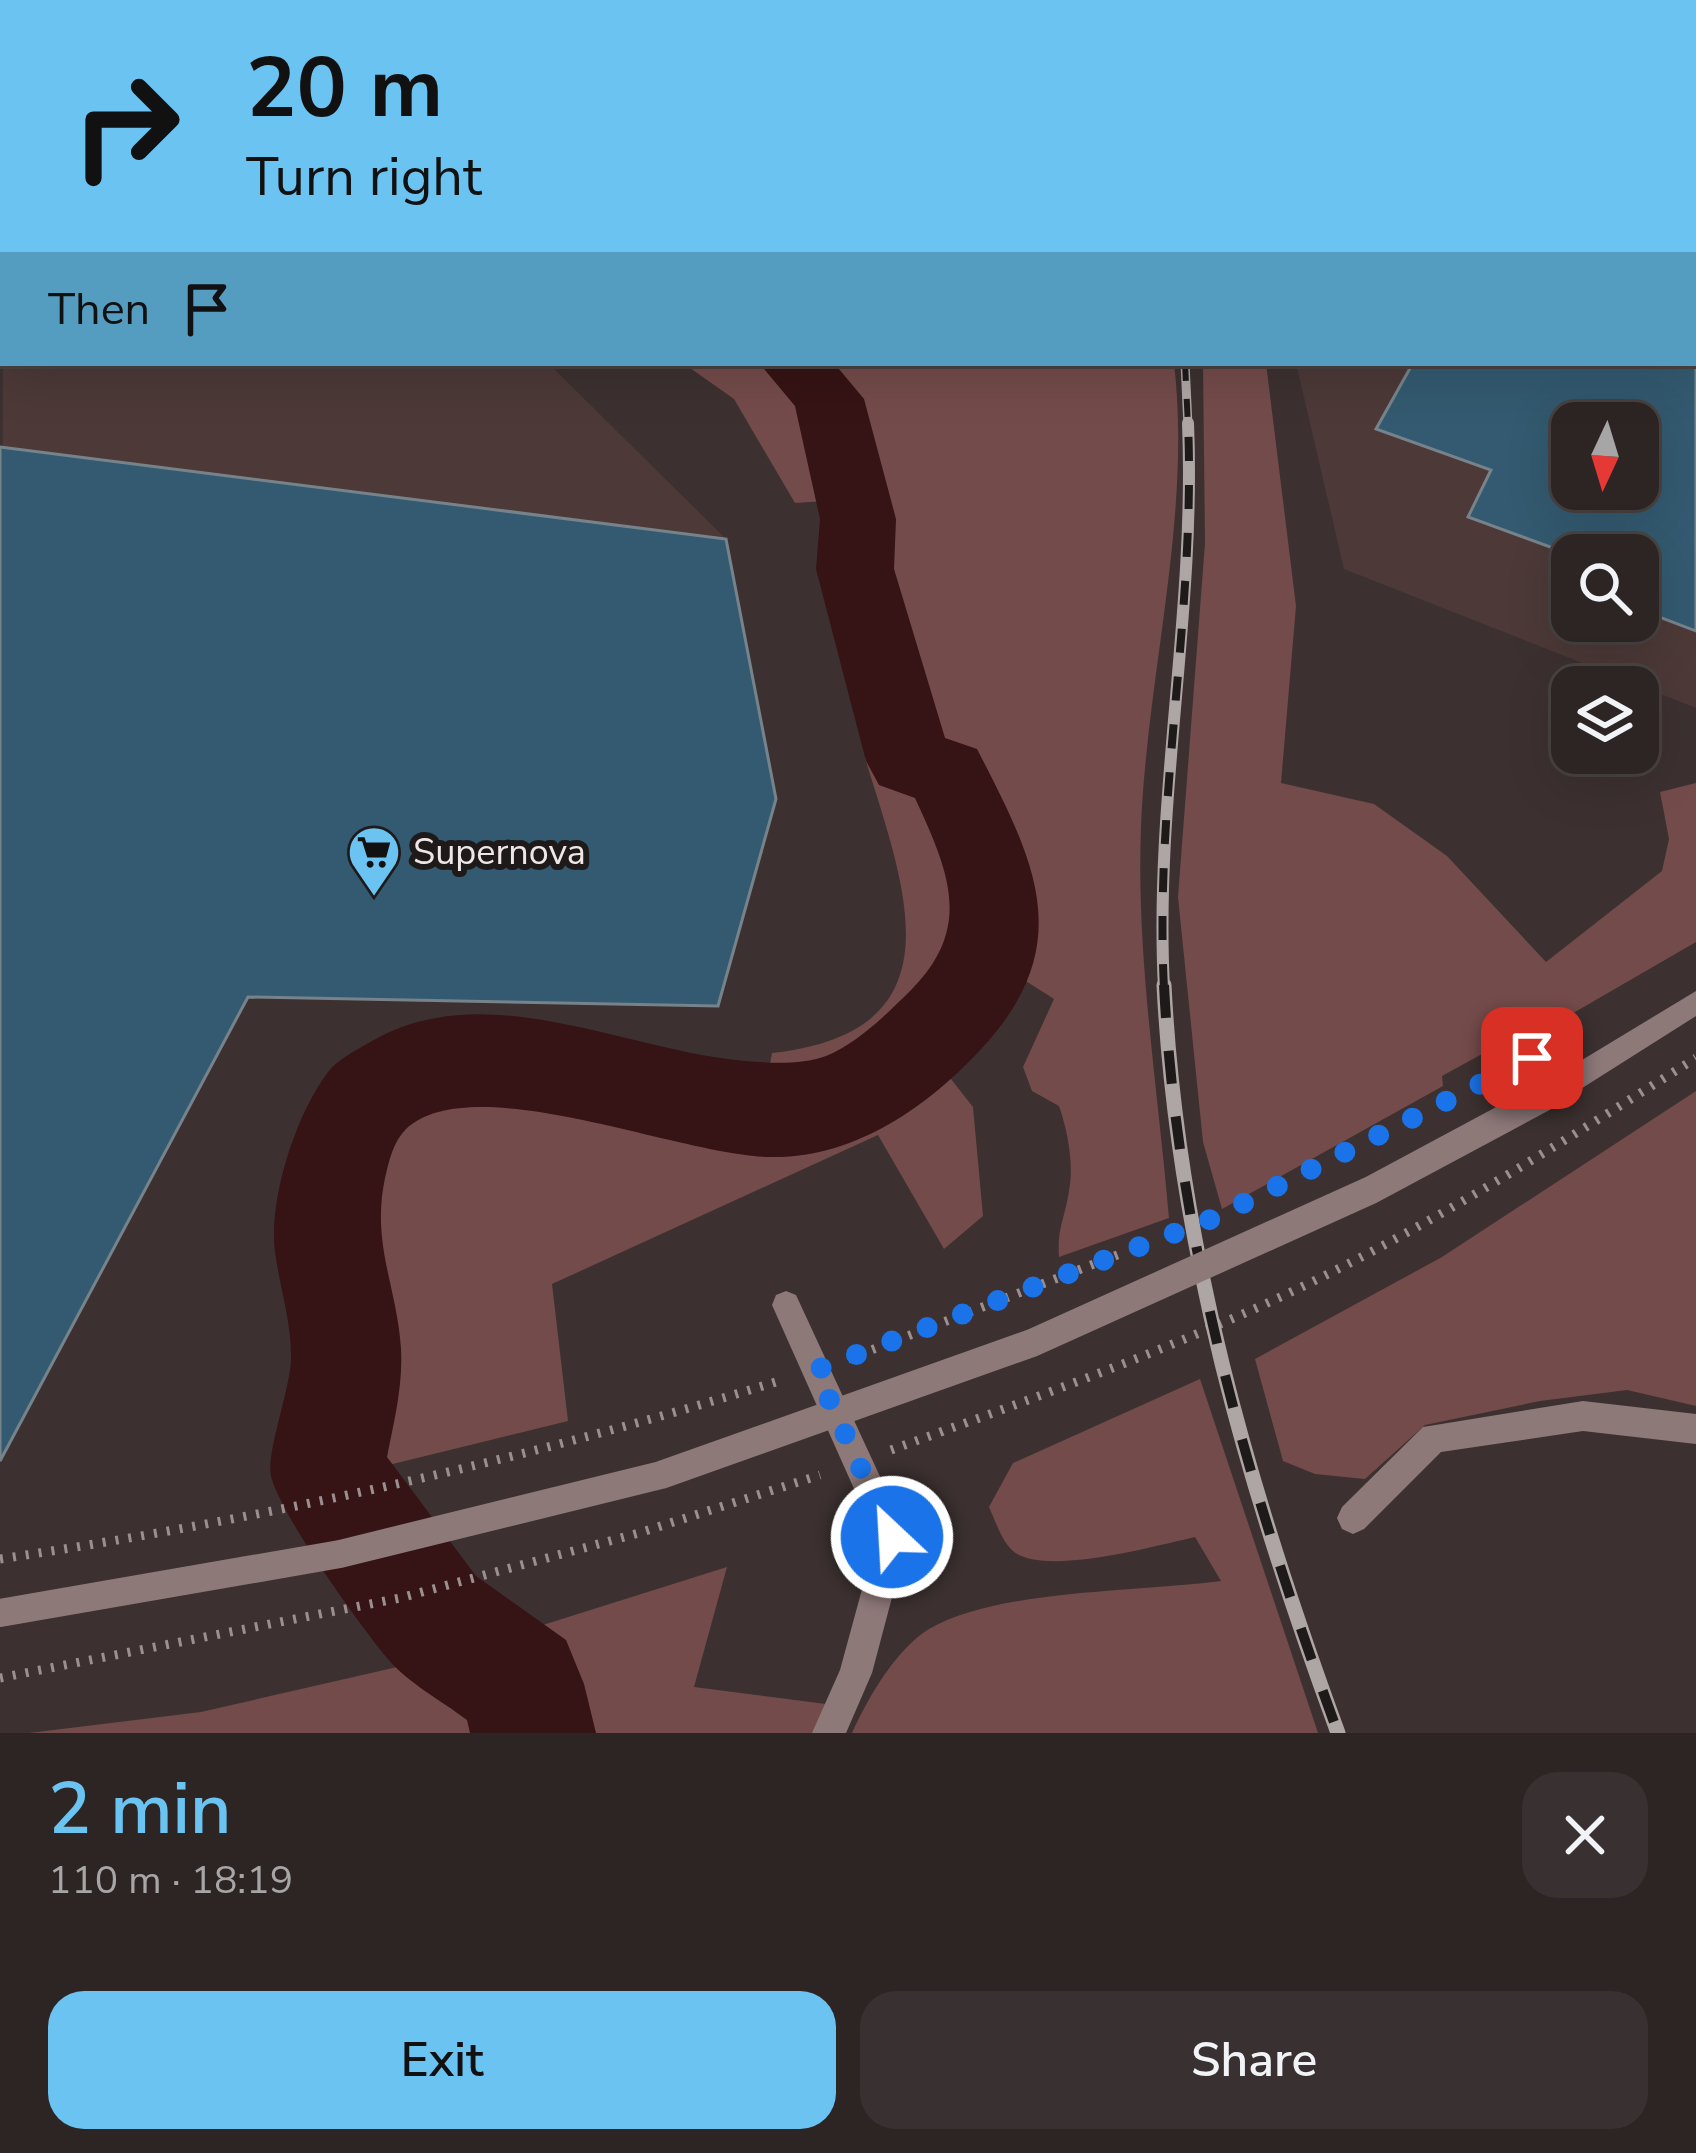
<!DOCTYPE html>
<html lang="en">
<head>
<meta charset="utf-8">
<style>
	:root { --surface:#2d2524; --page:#393131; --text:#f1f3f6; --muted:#a7a5a6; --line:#484241; --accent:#6bc3f2 }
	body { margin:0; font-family:"Nunito Sans",sans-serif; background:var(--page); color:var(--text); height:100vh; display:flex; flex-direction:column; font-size:45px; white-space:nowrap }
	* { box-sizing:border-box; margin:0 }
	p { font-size:39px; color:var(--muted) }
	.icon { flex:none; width:66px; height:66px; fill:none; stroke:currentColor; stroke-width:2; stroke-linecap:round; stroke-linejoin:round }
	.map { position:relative; height:1733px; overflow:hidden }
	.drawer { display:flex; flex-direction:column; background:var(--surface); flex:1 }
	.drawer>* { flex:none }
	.top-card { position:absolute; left:0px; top:0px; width:1698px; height:366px; box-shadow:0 12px 48px #0002,0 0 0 3px var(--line); background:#6bc3f2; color:#111; overflow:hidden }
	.needle { width:78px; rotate:184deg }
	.fabs { position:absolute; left:1551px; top:402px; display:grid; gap:24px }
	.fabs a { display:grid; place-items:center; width:108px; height:108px; border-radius:24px; background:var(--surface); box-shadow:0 12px 48px #0002,0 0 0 3px var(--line); font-size:60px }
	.pin { position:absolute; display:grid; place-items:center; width:102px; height:102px; color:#fff; margin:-51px; border-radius:24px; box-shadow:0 6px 18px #0006 }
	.me { position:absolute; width:132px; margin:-66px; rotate:335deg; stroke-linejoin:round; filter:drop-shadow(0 0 9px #0008) }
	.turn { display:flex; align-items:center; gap:42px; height:252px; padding:0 48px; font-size:54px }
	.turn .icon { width:156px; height:156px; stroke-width:2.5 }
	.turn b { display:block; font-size:84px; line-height:102px }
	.then { display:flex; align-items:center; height:114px; padding:0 48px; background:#0003; gap:24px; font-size:45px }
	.round { display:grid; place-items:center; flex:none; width:126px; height:126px; border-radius:36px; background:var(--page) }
	.summary { display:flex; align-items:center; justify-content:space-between; height:204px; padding:0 48px }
	h1 { font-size:72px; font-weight:600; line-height:90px; color:var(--accent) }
	.button { display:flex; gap:24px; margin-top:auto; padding:24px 48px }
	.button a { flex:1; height:138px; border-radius:36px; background:var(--accent); color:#111; font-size:48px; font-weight:600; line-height:138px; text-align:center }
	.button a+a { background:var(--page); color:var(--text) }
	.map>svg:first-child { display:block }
	.built { fill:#4c3938; fill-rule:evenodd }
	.green { fill:#734b4a }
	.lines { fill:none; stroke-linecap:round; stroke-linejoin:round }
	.river { fill:#361314; fill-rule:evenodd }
	.building { fill:#335a70; stroke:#77838a; stroke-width:3; fill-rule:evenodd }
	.path-far1 { stroke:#9a9090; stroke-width:4.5; stroke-dasharray:1.5 6; stroke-linecap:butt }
	.path { stroke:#9a9090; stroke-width:9; stroke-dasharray:3 10; stroke-linecap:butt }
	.minor { fill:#8e7979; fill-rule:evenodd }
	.tertiary { fill:#8e7979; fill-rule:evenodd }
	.secondary { fill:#c1a09f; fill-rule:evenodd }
	.rail-far2-casing { stroke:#aea5a5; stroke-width:9 }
	.rail-far1-casing { stroke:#aea5a5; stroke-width:12 }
	.rail-casing { stroke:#aea5a5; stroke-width:15 }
	.rail-far2 { stroke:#1f1a1a; stroke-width:6; stroke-dasharray:18; stroke-linecap:butt }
	.rail-far1 { stroke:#1f1a1a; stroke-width:8; stroke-dasharray:24; stroke-linecap:butt }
	.rail { stroke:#1f1a1a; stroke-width:10; stroke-dasharray:33; stroke-linecap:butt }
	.tertiary-bridge { stroke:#8e7979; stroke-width:28 }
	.route { stroke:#1a73e8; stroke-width:21; stroke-dasharray:0 37.8 }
	.labels { text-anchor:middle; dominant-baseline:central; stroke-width:12; stroke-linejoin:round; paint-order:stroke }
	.poi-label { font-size:36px; fill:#efe7e7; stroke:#1f1a1a; text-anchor:start }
</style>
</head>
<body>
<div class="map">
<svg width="1696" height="1733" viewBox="0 0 1696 1733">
	<rect width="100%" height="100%" fill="#3c3130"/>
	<g class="built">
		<path d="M1099 0H1696V708L1344 569 1296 363H1695V3ZM1572 423H1638V489H1572ZM1572 555H1638V621H1572Z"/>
		<polygon points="3,343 3,363 548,363 726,539 718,1006 248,997 9,1445 0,1445"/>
	</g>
	<g class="green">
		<polygon points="683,363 780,363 815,411 840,500 795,503 734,399"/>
		<path d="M813 363H1174C1192 517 1147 673 1141 827 1136 957 1158 1089 1169 1218L1059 1257C1057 1228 1065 1218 1069 1191 1074 1164 1068 1132 1059 1106L1032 1091 1023 1067 1054 999 1015 974 1018 906 987 815 958 763 918 727 872 581 873 528 868 478 843 403Z"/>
		<polygon points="1203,363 1266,363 1296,606 1281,783 1374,804 1447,856 1546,962 1662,871 1669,839 1660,792 1696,783 1696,942 1556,1023 1504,1042 1442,1076 1443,1086 1222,1209 1203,1142 1178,897 1205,543"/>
		<path d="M887 743 892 760 946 807 964 834 980 916 948 991 926 1023 871 1061 765 1092 772 1053C965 1032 904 886 865 758Z"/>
		<polygon points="947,1074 973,1107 983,1216 944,1249 878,1135 552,1284 568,1421 352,1474 365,1382 351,1293 349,1195 373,1126 424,1086 498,1078 604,1094 692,1128 776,1134 878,1104"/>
		<polygon points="1696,1091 1696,1406 1627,1390 1540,1401 1425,1425 1365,1479 1315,1474 1283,1461 1255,1359 1442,1257"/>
		<path d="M1200 1379 1318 1733H852C868 1698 895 1650 929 1629 997 1589 1140 1592 1221 1581L1195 1537C1159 1545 1037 1579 1011 1549 1001 1539 995 1520 989 1507L1013 1463Z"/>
		<polygon points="727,1567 694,1687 826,1704 813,1733 572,1733 546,1659 508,1636"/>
		<polygon points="441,1657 495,1705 498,1733 29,1733 201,1712"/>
	</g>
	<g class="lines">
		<g class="river">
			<polygon points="929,0 989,0 991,3 931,3"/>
			<path d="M759 363H834L864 399 896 519 894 569 945 738 977 749C1034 860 1079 943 982 1048 928 1107 853 1159 770 1157 680 1156 473 1067 406 1129 393 1142 389 1161 385 1178 371 1244 397 1286 401 1349 403 1386 394 1421 387 1457L476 1576 566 1640 584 1684 596 1733H470L467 1720C442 1701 408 1683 388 1659 360 1626 280 1514 271 1476 266 1453 290 1390 291 1360 292 1323 280 1289 275 1252 268 1200 296 1114 328 1072 339 1058 357 1050 372 1041 486 975 626 1051 745 1061 770 1063 802 1065 826 1056 857 1044 889 1012 912 989 974 926 948 870 915 798L879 785 866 761 816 569 820 519 795 406Z"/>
		</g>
	</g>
	<g class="building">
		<path d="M1413 363H1696V631L1638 609V555H1572L1468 517 1491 470 1376 429ZM1572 423H1638V489H1572Z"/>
		<polygon points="0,447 726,539 776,799 718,1006 248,997 0,1461"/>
	</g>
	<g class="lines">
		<polyline class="path-far1" points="218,3 222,0"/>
		<g class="path">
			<polyline points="848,1359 1125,1252"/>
			<path d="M891 1450C1034 1398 1179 1347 1316 1280 1448 1215 1572 1136 1696 1058"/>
			<path d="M0 1559C266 1519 525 1460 782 1380"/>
			<polyline points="0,1678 400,1598 639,1533 820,1475"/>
		</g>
		<g class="minor">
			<rect x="0" y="39" width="3" height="8"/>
			<polygon points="786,1291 796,1295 908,1537 872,1673 846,1733 812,1733 840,1670 876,1538 772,1305 776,1295"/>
			<polygon points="1583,1401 1696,1414 1696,1444 1583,1431 1441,1452 1364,1529 1353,1534 1342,1529 1337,1518 1342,1507 1423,1427"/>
		</g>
		<polygon class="tertiary" points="1696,991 1696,1016 1557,1104 1548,1107 1539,1104 1535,1095 1539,1086"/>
		<polygon class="secondary" points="0,253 3,253 0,267"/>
		<g class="rail-far2-casing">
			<polyline id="rail-far2" points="1185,363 1188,426"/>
		</g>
		<g class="rail-far1-casing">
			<path id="rail-far1" d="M1164 988C1154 799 1196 612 1188 423"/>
		</g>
		<g class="rail-casing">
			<path id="rail" d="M1164 985C1177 1244 1249 1491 1338 1733"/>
		</g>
		<use href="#rail-far2" class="rail-far2"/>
		<use href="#rail-far1" class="rail-far1"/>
		<use href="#rail" class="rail"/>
		<polyline class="tertiary-bridge" points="0,1613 340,1554 661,1475 1032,1343 1371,1190 1548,1095"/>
	</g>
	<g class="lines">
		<polyline class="route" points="892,1537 816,1370 1214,1218 1532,1058"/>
	</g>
	<defs>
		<g id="supermarket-pin" transform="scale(2.7)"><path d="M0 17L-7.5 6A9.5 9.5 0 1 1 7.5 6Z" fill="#6bc3f2" stroke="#1f1a1a"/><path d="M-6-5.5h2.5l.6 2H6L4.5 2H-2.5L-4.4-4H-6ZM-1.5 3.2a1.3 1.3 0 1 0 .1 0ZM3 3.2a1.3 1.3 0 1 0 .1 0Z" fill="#111"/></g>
	</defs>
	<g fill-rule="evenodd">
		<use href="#supermarket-pin" x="374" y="852"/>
	</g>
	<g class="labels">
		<g class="poi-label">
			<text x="413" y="852">Supernova</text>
		</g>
	</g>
</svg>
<div class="fabs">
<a><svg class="needle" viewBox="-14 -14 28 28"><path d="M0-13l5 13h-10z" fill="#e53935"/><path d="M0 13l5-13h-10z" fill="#a7a5a6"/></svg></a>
<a><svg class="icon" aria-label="search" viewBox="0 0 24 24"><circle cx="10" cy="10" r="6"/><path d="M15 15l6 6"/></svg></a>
<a><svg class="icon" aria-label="layers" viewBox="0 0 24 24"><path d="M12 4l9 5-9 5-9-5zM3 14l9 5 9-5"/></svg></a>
</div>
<div class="pin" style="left:1532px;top:1058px;background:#d93025"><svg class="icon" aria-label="arrive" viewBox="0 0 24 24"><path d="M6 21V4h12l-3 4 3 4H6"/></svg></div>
<svg class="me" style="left:892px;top:1537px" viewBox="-20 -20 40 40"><circle r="17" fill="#1a73e8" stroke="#fff" stroke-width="3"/><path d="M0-11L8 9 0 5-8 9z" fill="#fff"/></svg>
<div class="top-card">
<div class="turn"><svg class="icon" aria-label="right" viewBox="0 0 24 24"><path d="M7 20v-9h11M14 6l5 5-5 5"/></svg><div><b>20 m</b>Turn right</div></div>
<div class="then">Then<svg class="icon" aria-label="arrive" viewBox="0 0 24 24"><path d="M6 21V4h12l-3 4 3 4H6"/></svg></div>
</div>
</div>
<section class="drawer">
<div class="summary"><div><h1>2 min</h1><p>110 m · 18:19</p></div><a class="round"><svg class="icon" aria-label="close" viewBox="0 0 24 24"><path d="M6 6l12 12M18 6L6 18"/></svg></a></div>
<div class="button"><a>Exit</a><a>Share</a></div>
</section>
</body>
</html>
